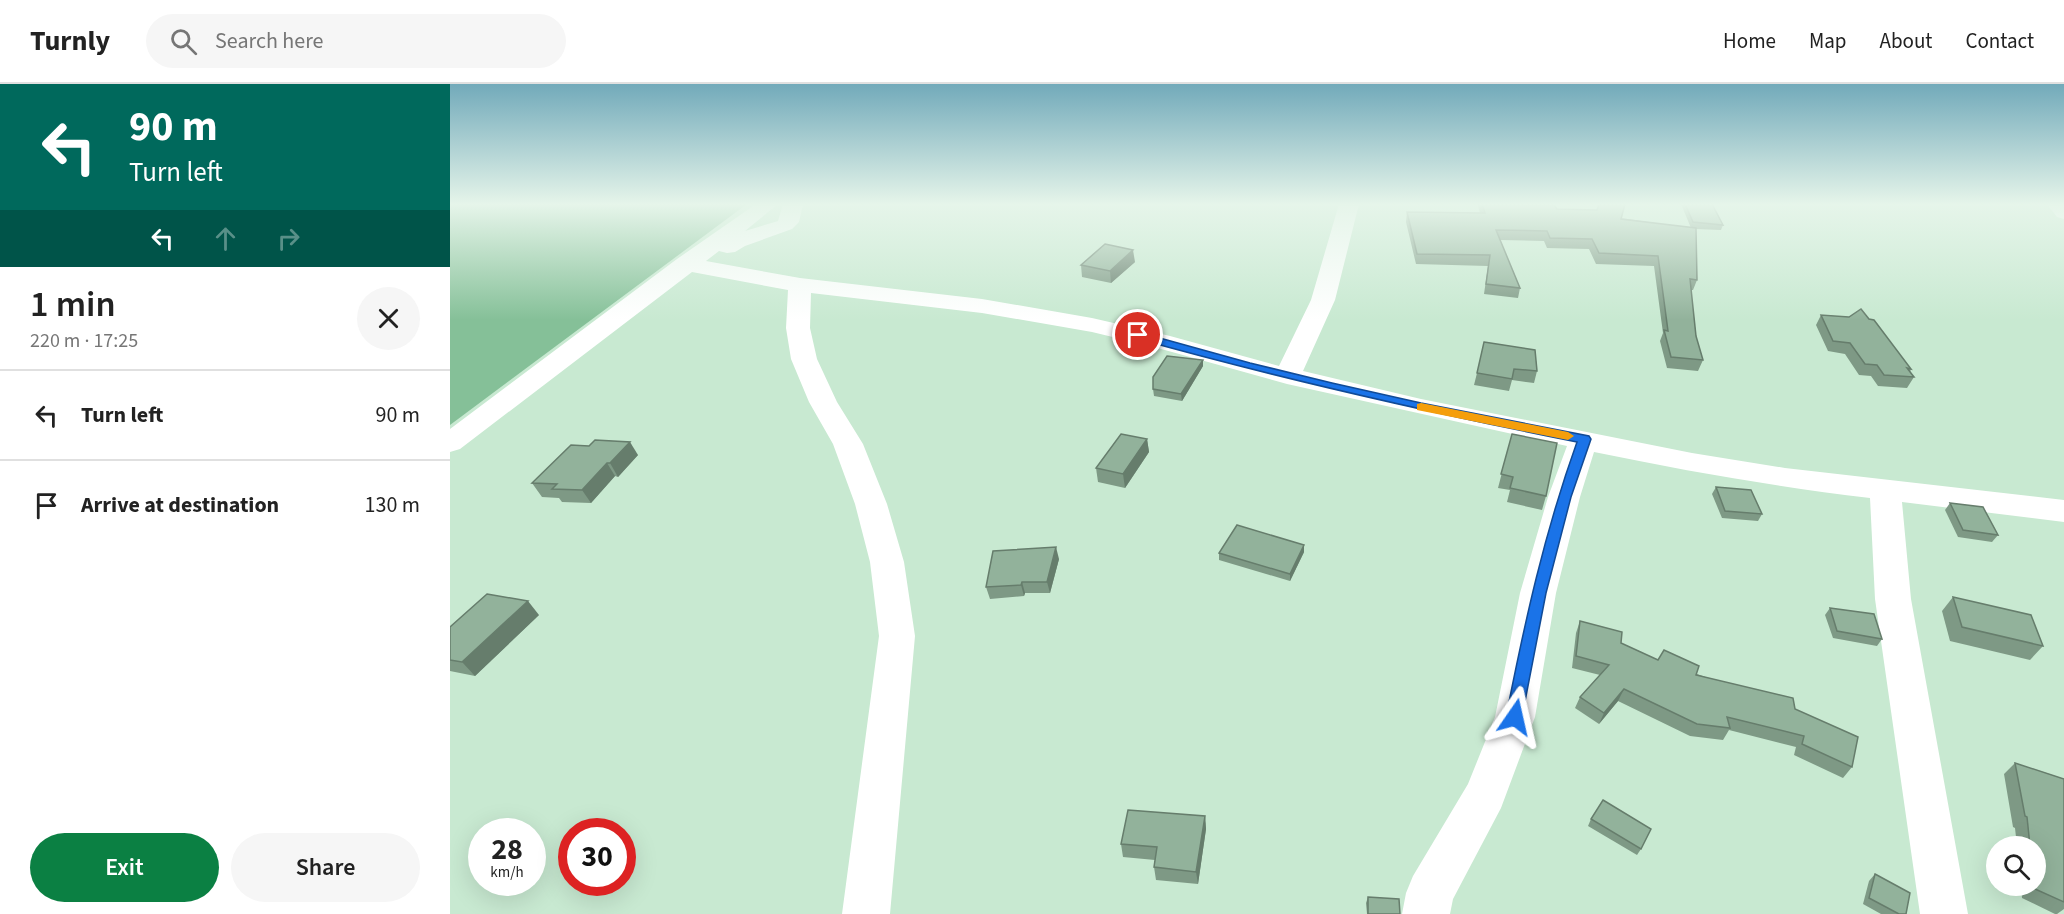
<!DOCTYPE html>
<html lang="en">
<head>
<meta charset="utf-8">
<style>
	:root { --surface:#fff; --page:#f6f6f6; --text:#222; --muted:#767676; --line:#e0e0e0; --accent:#0b8043 }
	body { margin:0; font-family:"Source Sans 3",sans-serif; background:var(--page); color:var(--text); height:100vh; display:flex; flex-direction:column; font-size:22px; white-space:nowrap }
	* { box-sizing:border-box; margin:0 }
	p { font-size:20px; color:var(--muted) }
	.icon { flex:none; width:33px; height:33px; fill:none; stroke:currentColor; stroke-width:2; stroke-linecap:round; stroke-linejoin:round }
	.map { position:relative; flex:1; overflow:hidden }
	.drawer { display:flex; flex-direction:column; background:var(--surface); width:450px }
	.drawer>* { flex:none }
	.guide { background:#00695c; color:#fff; overflow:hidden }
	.tools { position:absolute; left:1536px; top:752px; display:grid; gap:12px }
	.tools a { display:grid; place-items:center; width:60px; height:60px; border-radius:50%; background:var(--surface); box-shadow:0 6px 24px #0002; font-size:30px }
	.speed { position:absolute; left:18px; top:734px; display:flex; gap:12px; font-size:30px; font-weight:700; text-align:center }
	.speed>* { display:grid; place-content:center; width:78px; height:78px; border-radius:50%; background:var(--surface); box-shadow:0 6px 24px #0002; line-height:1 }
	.speed small { font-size:15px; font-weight:400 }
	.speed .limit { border:9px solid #d22; background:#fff; color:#111 }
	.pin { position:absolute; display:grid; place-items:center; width:51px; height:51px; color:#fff; margin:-26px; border:3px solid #fff; border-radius:50%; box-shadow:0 2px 6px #0007 }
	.me { position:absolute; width:66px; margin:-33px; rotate:11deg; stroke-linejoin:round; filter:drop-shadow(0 0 4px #0008) }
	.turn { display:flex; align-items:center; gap:21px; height:126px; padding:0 30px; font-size:27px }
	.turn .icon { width:78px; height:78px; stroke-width:2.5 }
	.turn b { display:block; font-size:42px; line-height:51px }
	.lanes { display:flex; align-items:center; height:57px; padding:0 30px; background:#0003; justify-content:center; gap:30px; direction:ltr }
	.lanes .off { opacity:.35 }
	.round { display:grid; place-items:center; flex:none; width:63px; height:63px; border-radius:32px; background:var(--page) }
	.headline { display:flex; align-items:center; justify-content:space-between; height:102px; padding:0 30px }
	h1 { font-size:36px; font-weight:600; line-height:45px }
	.action { display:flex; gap:12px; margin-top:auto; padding:12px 30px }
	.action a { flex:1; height:69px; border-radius:36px; background:var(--accent); color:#fff; font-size:24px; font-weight:600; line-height:69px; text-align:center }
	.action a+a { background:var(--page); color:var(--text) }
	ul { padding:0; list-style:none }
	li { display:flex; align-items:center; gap:18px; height:90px; padding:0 30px; border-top:2px solid var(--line) }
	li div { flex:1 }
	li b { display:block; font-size:22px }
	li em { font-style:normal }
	header { display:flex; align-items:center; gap:36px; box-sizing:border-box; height:84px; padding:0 30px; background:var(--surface); border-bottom:2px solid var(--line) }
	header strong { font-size:28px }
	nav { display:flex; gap:33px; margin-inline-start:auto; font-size:21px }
	.search { width:420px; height:54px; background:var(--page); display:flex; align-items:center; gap:15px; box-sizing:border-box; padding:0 21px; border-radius:33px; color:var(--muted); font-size:22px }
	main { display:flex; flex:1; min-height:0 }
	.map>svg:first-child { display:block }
	.forest { fill:#85c098 }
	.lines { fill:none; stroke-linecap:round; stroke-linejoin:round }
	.minor { fill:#fff; fill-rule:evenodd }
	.wall { fill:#7e9985 }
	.shaded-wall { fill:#667d6c }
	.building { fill:#92b29b; stroke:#667d6c; stroke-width:1.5 }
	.route { fill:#1a73e8; stroke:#114b97; stroke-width:1.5 }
	.slow { fill:#f59e0b }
</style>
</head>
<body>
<header>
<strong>Turnly</strong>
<div class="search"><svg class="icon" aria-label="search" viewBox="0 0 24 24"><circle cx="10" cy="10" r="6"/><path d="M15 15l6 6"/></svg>Search here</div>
<nav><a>Home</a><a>Map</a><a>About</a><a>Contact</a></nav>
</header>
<main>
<section class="drawer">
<div class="guide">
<div class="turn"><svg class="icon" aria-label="left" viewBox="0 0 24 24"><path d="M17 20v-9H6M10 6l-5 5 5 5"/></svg><div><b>90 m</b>Turn left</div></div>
<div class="lanes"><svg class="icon" aria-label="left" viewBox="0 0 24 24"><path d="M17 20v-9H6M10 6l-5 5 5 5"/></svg><svg class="icon off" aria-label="ahead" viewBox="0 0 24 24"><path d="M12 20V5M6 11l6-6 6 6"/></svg><svg class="icon off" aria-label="right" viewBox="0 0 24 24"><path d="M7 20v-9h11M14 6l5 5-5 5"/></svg></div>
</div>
<div class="headline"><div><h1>1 min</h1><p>220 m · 17:25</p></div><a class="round"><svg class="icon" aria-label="close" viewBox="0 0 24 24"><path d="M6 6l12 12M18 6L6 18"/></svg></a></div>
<ul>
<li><svg class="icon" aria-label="left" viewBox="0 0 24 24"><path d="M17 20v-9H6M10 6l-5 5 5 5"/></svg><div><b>Turn left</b></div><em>90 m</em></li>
<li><svg class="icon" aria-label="arrive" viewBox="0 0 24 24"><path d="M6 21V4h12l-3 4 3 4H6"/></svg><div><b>Arrive at destination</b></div><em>130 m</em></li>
</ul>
<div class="action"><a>Exit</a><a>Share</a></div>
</section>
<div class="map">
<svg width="1614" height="830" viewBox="0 0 1614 830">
	<rect width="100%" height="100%" fill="#c8e9d1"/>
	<polygon class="forest" points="0,120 297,120 0,341"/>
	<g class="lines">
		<g class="minor">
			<path d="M306 120H328L295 147 328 137 333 120H353L349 138 342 145 295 162 285 168 277 169 269 167 256 177 350 194 532 215 642 234 720 252 829 282 861 216 889 120H909L885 216 853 287 971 315 1242 369 1335 384 1614 416V438L1452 418 1461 515 1518 830H1470L1425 515 1420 414C1327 403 1236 387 1144 368L1130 413 1106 509 1085 633 1051 724 1003 815 1000 830H952L956 809 963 792 1018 700 1045 633 1070 509 1098 413 1117 362 837 300 704 263 642 248 532 229 361 209 360 244 367 275 387 318 413 360 437 420 454 478 465 552 440 830H392L429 552 420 478 405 420 383 360 359 318 341 275 336 244 338 206 242 188 10 365 0 368V345L227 175Z"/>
			<polygon points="1597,120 1614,120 1614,135 1607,133"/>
		</g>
	</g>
	<g class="wall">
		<polygon points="1028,120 1071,120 1072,121 1107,125 1241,144 1231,120 1262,120 1273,141 1271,146 1246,145 1247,196 1243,206 1241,206 1246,252 1253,276 1248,287 1217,284 1210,257 1213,249 1204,182 1146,180 1139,165 1097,164 1094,157 1050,156 1070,204 1068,214 1034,210 1038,182 966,180 956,138 957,128 1030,129 1028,122"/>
		<polygon points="685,178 661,199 632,193 631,181"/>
		<polygon points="1371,231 1419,235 1461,285 1460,288 1464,293 1457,304 1428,302 1421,292 1409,291 1395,270 1378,267 1366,241"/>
		<polygon points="1085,266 1087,287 1084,299 1062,296 1059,307 1024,301 1027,289"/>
		<polygon points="753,276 753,282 732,317 704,312 703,305"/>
		<polygon points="1062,350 1096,412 1092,426 1057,418 1060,406 1048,404"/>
		<polygon points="697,355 699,368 675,404 648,398 646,384"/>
		<polygon points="139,362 188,371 168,393 165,392 141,419 112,418 109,414 92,413 82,399"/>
		<polygon points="1266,403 1312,430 1308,437 1272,434 1262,410"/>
		<polygon points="1500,419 1548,451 1542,458 1508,453 1495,426"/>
		<polygon points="854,468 840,497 769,476 769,469"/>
		<polygon points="609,475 600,509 575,509 574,512 540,515 536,503"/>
		<polygon points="1503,513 1593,562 1580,576 1500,557 1492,527"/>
		<polygon points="1380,524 1432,555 1427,562 1383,554 1375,531"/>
		<polygon points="89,531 25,592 0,587 0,543"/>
		<polygon points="1130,537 1171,559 1208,576 1345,625 1402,683 1393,694 1344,671 1346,663 1279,646 1273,656 1240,652 1168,617 1149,640 1125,624 1130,613 1150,591 1122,584 1126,549"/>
		<polygon points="1565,679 1614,695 1614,825 1607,830 1605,830 1572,814 1571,801 1586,801 1586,762 1567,762 1565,744 1563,743 1554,690"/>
		<polygon points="755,732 756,745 748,800 706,796 704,783 705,776 673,773 671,760"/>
		<polygon points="1141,735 1191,765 1187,771 1138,742"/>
		<polygon points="1425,790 1456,830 1431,830 1413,820 1419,797"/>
		<polygon points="918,813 950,830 917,830 916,819"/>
	</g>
	<g class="shaded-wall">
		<polygon points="683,166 685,178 661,199 660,187"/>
		<polygon points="753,276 753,282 732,317 731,310"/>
		<polygon points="697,355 699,368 675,404 673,390"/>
		<polygon points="180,358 188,371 168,393 160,379"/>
		<polygon points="157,379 165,392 141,419 132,406"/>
		<polygon points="854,461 854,468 840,497 840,490"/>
		<polygon points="606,463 609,475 600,509 597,498"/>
		<polygon points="572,498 575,509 574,512 571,501"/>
		<polygon points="78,517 89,531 25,592 12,578"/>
		<polygon points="1174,605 1168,617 1149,640 1154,629"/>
		<polygon points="755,732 756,745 748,800 746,788"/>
	</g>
	<g class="building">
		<polygon points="1032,120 1071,120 1072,121 1104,121 1107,125 1147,126 1149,120 1175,120 1171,135 1246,144 1247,196 1240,195 1246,252 1253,276 1221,273 1214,246 1218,247 1208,172 1149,169 1142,155 1100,154 1097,147 1046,146 1070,204 1036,200 1040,171 967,170 957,128 1035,129"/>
		<polygon points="1235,120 1262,120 1273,141 1243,138"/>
		<polygon points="655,160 683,166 660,187 631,181"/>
		<polygon points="1411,225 1419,235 1424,236 1461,285 1457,284 1464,293 1434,291 1427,281 1415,280 1400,259 1383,257 1371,231 1399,233"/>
		<polygon points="1034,258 1085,266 1087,287 1064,285 1062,295 1027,289"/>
		<polygon points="717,272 753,276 731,310 703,305 703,293"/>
		<polygon points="671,350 697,355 673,390 646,384"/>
		<polygon points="1062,350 1107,359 1096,412 1060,404 1063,393 1051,390"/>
		<polygon points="145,356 180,358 160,379 157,379 132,406 102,405 107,400 82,399 121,361 139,362"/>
		<polygon points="1266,403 1301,406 1312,430 1275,427"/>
		<polygon points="1500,419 1533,423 1548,451 1513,446"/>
		<polygon points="787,441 854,461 840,490 769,469"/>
		<polygon points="606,463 597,498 572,498 571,501 536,503 543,467"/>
		<polygon points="37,510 78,517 12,578 0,576 0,543"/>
		<polygon points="1503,513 1581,531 1593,562 1512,543"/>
		<polygon points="1380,524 1424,530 1432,555 1387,547"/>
		<polygon points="1130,537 1172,548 1171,559 1208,576 1214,566 1249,582 1246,591 1343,614 1345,625 1408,653 1402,683 1352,660 1354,652 1277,633 1280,644 1247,640 1174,605 1154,629 1130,613 1159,581 1126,572"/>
		<polygon points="1565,679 1614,695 1614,818 1585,805 1586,762 1580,762 1577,733 1575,732"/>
		<polygon points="1153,716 1201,745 1191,765 1141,735"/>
		<polygon points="678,726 755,732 746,788 704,783 707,763 671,760"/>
		<polygon points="1425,790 1460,809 1456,830 1449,830 1419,814"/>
		<polygon points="918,813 949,815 950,830 918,830"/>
	</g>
	<linearGradient id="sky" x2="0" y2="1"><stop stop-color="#72aaba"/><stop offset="0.51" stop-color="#e6f5ea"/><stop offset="1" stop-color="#e6f5ea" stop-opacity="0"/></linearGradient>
	<rect width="1614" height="236" fill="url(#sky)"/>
	<path class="route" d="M688 248 800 279 882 299 971 319 1139 352 1141 355 1121 413 1096 509 1071 638 1065 640 1058 638 1056 633C1075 537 1094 450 1127 358 978 328 831 295 685 254V249Z"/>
	<polygon class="slow" points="971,319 1118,348 1124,352 1118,356 967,326 967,320"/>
</svg>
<div class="tools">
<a><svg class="icon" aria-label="search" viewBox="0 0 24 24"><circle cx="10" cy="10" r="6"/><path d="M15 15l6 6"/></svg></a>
</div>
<div class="speed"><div>28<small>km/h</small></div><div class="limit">30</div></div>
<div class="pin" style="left:688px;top:251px;background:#d93025"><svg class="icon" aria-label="arrive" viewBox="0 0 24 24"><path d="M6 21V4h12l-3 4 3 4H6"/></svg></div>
<svg class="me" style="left:1065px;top:633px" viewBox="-20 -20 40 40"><path d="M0-17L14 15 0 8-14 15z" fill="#1a73e8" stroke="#fff" stroke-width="4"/></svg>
</div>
</main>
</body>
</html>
